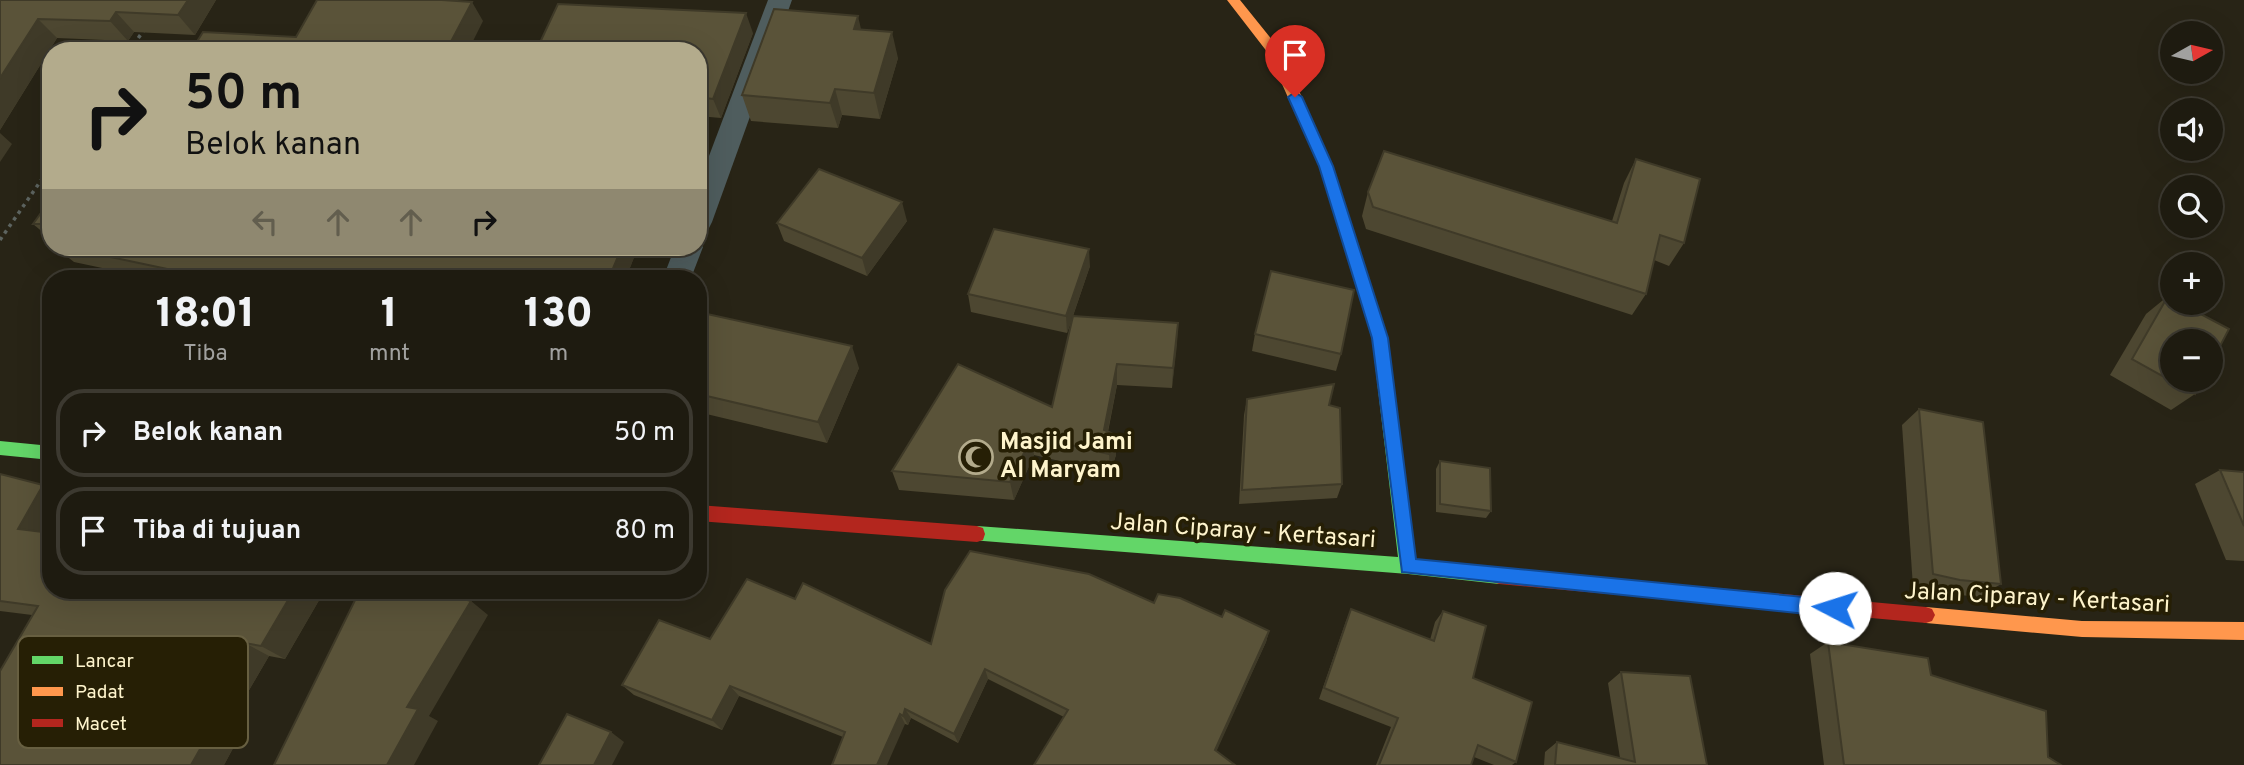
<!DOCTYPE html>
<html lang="id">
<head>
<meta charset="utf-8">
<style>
	:root { --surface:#1e1b10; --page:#2b281e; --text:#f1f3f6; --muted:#a1a19f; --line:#3c3930 }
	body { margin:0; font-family:Overpass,sans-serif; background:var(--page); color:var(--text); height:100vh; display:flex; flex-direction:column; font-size:26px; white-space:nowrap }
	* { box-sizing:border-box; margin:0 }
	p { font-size:23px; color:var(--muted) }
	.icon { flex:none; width:38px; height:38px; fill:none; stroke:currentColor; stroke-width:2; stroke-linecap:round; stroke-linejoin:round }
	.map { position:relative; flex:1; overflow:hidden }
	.drawer { position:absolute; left:42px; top:270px; width:665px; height:329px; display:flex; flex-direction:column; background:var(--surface); border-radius:28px; box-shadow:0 7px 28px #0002,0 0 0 2px var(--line) }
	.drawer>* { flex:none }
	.hud { position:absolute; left:42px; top:42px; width:665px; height:214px; border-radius:28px; box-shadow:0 7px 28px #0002,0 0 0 2px var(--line); background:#b3ab8c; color:#111; overflow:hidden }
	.needle { width:46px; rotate:82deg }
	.controls { position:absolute; left:2160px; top:21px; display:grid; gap:14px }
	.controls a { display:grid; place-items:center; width:63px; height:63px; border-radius:50%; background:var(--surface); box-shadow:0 7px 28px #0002,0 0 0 2px var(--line); font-size:35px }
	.pin { position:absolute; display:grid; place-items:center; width:60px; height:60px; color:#fff; margin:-72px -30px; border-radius:50% 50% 50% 0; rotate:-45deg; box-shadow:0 0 7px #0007 }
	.pin .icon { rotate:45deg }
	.me { position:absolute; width:77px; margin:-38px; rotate:275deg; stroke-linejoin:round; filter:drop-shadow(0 0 5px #0008) }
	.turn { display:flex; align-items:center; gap:24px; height:147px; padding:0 28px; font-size:32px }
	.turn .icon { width:91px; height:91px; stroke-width:2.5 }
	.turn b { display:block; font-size:49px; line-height:60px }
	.lanes { display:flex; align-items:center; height:66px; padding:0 28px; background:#0003; justify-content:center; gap:35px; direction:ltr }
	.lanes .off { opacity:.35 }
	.eta { display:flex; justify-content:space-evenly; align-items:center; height:119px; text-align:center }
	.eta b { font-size:42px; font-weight:800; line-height:49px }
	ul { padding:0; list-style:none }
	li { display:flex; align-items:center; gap:21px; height:88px; margin:0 14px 10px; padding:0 14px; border:4px solid var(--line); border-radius:28px }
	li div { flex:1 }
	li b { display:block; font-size:26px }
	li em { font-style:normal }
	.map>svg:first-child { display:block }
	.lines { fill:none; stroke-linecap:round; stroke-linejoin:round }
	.path { stroke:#5d6460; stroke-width:3.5; stroke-dasharray:3.5 4.5; stroke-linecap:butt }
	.lane { fill:#4f5d5e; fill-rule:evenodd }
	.fast { fill:#63d668; fill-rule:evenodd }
	.slow { fill:#ff974d; fill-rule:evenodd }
	.jam { fill:#b3261e; fill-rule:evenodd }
	.wall { fill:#4d4731 }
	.shaded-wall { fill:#3f3a28 }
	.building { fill:#5a5339; stroke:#3f3a28; stroke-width:2 }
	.route { fill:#1a73e8; stroke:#114b97; stroke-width:2 }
	.labels { text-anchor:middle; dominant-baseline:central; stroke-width:7; stroke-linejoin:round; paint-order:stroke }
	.poi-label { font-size:24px; font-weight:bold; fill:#fef4cc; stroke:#261f05; text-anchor:start }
	.street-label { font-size:24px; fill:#fef4cc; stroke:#261f05 }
	.key { fill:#261f05; stroke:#675f41; stroke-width:2 }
	.key-label { font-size:19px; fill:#fef4cc }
</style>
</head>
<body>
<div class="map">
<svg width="2244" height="765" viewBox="0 0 2244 765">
	<rect width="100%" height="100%" fill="#282416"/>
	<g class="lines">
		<g class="path">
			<polyline points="129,51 144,30"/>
			<polyline points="0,240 51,166"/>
		</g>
		<g class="lane">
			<polygon points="768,0 792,0 712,222 708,230 698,233 698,185"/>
			<polygon points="698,239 703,247 691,278 663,278 675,247 698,247"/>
		</g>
		<g class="fast">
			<polygon points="1350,238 1357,244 1388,339 1416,559 1499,568 1505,570 1508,576 1505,582 1499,584 1408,574 971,540 969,534 971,528 977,526 1398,557 1372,339 1343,244"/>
			<polygon points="0,441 51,446 51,460 0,455"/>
		</g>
		<g class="slow">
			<polygon points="1227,0 1240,0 1281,51 1333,166 1357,244 1355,248 1350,250 1343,244 1319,166 1268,53"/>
			<polygon points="1926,607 2082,621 2244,622 2244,640 2082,637 1926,623 1920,621 1917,615 1920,609"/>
		</g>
		<g class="jam">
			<polygon points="698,505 977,526 983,528 985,534 983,540 977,542 698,521"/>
			<polygon points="1499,568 1926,607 1932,609 1935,615 1932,621 1926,623 1499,584 1493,582 1490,576 1493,570"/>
		</g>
	</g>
	<g class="wall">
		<polygon points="0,0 216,0 195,35 134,32 128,41 57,38 0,130"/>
		<polygon points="861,29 898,58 880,119 842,115 838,128 751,121 742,95"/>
		<polygon points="753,33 721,118 698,116 698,51"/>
		<polygon points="1636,159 1684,243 1669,266 1654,260 1646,294 1632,315 1366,229 1362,216 1368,192 1612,221 1624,183"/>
		<polygon points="51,199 51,239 33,224"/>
		<polygon points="907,221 867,276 784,241 777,223"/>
		<polygon points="55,247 638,247 626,278 149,278 74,262"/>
		<polygon points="1090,266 1073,316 1178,323 1172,388 1117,385 1108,432 1116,435 1116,455 1110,473 1034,455 1014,500 899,490 892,471 1052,407 1073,317 1067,333 971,312 968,294"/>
		<polygon points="2168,296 2195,394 2171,410 2110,375 2146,314"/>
		<polygon points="698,312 859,368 827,443 698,412"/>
		<polygon points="1255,334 1341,354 1336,371 1252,351"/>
		<polygon points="1247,399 1329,405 1342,484 1337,498 1239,504 1244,415"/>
		<polygon points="1919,409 2001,584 1980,597 1940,593 1913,587 1902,425"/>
		<polygon points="1440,461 1491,511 1486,518 1436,512 1436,469"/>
		<polygon points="2220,470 2244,472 2244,561 2226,560 2195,484"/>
		<polygon points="0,474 43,485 51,490 51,590 325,590 285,659 269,656 224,733 238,739 224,765 0,765 32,615 0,611"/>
		<polygon points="795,599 931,644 1154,603 1222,617 1269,631 1266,642 1216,751 1064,717 988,679 958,743 911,718 908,725 905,724 843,737 739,696 722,730 634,695 622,685 710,639"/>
		<polygon points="1351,609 1430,640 1435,622 1443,611 1473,678 1516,762 1512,765 1494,765 1474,757 1471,765 1376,765 1391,727 1319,699 1346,621"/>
		<polygon points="1828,642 1931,675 2061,765 1824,765 1810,654"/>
		<polygon points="1621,672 1707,765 1544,765 1545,752 1557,742 1620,758 1608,683"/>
	</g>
	<g class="shaded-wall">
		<polygon points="188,0 216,0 195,35 178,15"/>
		<polygon points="472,2 483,21 468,51 446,51"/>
		<polygon points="116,12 134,32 128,41 110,21"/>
		<polygon points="746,13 753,33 721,118 713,99"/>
		<polygon points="858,16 864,42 854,29"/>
		<polygon points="38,19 57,38 0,130 0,78"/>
		<polygon points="892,32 898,58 880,119 874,93"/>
		<polygon points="835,89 842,115 838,128 830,103"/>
		<polygon points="0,133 12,144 0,162"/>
		<polygon points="902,202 907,221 867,276 862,258"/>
		<polygon points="622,247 638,247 626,278 609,278"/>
		<polygon points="1089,249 1090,266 1067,333 1066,316"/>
		<polygon points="1178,323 1177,345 1172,388 1173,368"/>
		<polygon points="852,346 859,368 827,443 818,422"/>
		<polygon points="1117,364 1117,385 1104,449 1104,430"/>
		<polygon points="1116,435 1116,455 1110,473 1109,454"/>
		<polygon points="1032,436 1034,455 1014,500 1010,482"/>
		<polygon points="43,485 51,490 51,538 18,529"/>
		<polygon points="294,590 325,590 285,659 261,646"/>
		<polygon points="471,601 488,615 429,716 438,721 414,765 387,765 407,707"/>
		<polygon points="1269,631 1266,642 1213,759 1215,750"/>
		<polygon points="245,643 269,656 224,733 238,739 224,765 191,765 196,725"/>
		<polygon points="985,669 988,679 958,743 954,734"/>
		<polygon points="730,686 739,696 722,730 712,720"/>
		<polygon points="905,709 911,718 908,725 903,716"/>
		<polygon points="900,714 905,724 887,765 877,765"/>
		<polygon points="611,732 624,742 612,765 594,765"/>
	</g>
	<g class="building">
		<polygon points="0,0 188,0 178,15 116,12 110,21 38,19 0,78"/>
		<polygon points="317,0 442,0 472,2 446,51 191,51 203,32 296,37"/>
		<polygon points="558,4 746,13 713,99 698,97 698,51 536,51"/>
		<polygon points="774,9 858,16 854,29 892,32 874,93 835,89 830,103 742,95"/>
		<polygon points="1384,151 1617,223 1636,159 1700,179 1684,243 1660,235 1646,294 1373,207 1368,192"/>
		<polygon points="819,169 902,202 862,258 777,223"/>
		<polygon points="51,199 51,224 33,224"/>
		<polygon points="994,229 1089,249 1066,316 968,294"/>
		<polygon points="63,247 622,247 609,278 210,278"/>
		<polygon points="1271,271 1354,290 1341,354 1255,334"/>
		<polygon points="2168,296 2172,299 2172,303 2180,303 2229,329 2210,365 2210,341 2172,341 2172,380 2202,380 2195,394 2132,359"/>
		<polygon points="698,312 852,346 818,422 698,394"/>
		<polygon points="1073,316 1178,323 1173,368 1117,364 1104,430 1116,435 1109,454 1032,436 1010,482 892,471 958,364 1052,407"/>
		<polygon points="1334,384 1329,405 1340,408 1342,484 1242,490 1247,399"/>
		<polygon points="1919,409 1983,422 2001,584 1960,580 1933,574"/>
		<polygon points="1440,461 1490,468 1491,511 1440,504"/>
		<polygon points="2220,470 2244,472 2244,526"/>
		<polygon points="0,474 43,485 18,529 51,533 51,590 294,590 261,646 245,643 196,725 212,728 191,765 0,765 0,671 38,606 0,601"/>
		<polygon points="970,551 1089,574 1154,603 1158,594 1180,598 1222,617 1225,610 1269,631 1215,750 1235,765 1034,765 1068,710 985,669 954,734 905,709 903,716 900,714 877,765 832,765 845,732 730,686 712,720 622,685 659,620 710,639 747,579 795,599 803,583 931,644 945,590"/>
		<polygon points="360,590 432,590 471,601 407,707 418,709 387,765 274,765"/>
		<polygon points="1351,609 1434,641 1443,611 1486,626 1473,678 1532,702 1516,762 1478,745 1471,765 1379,765 1398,718 1324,688"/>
		<polygon points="1828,642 1928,658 1931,675 2046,711 2048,757 2061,765 1844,765"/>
		<polygon points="1621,672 1690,676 1707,765 1555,765 1557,742 1635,762"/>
		<polygon points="567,714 611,732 594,765 539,765"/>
	</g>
	<polygon class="route" points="1295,92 1302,97 1333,166 1388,338 1416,559 1835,600 1841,602 1844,608 1841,614 1835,617 1402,572 1372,338 1319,166 1288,97"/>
	<defs>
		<g id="mosque-ring" transform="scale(1.75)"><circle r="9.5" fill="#261f05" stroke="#b3ab8c" stroke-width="1.5"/><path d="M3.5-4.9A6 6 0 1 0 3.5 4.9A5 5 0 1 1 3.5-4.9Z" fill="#b3ab8c"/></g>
	</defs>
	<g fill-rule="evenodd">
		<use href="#mosque-ring" x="976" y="457"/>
	</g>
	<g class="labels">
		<g class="poi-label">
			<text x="1000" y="443">Masjid Jami<tspan x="1000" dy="28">Al Maryam</tspan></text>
		</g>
		<g class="street-label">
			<text transform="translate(1243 532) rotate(4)">Jalan Ciparay - Kertasari</text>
			<text transform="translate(2037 599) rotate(3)">Jalan Ciparay - Kertasari</text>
		</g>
	</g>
	<rect x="18" y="636" width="230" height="112" rx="10" class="key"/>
	<rect x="32" y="656" width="31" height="8" fill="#63d668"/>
	<rect x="32" y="687" width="31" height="9" fill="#ff974d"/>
	<rect x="32" y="719" width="31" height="8" fill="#b3261e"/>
	<g class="key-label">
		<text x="75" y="667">Lancar</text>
		<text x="75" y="698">Padat</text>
		<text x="75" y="730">Macet</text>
	</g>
</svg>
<div class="controls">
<a><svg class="needle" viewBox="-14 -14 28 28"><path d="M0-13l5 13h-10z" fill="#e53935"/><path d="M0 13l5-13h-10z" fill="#a1a19f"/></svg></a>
<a><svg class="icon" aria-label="sound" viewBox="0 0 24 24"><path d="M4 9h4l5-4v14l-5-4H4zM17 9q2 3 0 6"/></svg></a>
<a><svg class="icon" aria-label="search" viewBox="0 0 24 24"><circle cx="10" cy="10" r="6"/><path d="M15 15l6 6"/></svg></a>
<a>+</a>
<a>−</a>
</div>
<div class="pin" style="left:1295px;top:97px;background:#d93025"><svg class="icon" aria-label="arrive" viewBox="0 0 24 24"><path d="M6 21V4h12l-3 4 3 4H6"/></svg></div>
<svg class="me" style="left:1835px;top:608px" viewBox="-20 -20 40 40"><circle r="19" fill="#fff"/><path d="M0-13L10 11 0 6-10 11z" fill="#1a73e8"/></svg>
<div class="hud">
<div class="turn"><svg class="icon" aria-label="right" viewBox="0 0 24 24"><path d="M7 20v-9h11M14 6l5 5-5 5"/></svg><div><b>50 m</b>Belok kanan</div></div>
<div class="lanes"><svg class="icon off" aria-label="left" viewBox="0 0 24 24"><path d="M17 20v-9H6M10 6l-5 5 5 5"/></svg><svg class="icon off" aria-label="ahead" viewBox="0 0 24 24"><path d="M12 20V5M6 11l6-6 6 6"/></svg><svg class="icon off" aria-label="ahead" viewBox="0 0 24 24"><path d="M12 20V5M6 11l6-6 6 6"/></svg><svg class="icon" aria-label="right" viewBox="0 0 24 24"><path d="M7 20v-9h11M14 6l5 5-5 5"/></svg></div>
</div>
<section class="drawer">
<div class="eta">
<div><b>18:01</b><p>Tiba</p></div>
<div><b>1</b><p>mnt</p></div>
<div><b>130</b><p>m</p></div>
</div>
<ul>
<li><svg class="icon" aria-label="right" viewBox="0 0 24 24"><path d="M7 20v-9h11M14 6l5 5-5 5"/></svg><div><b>Belok kanan</b></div><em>50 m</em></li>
<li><svg class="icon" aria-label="arrive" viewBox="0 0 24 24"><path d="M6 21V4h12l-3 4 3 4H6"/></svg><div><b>Tiba di tujuan</b></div><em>80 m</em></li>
</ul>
</section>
</div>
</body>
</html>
